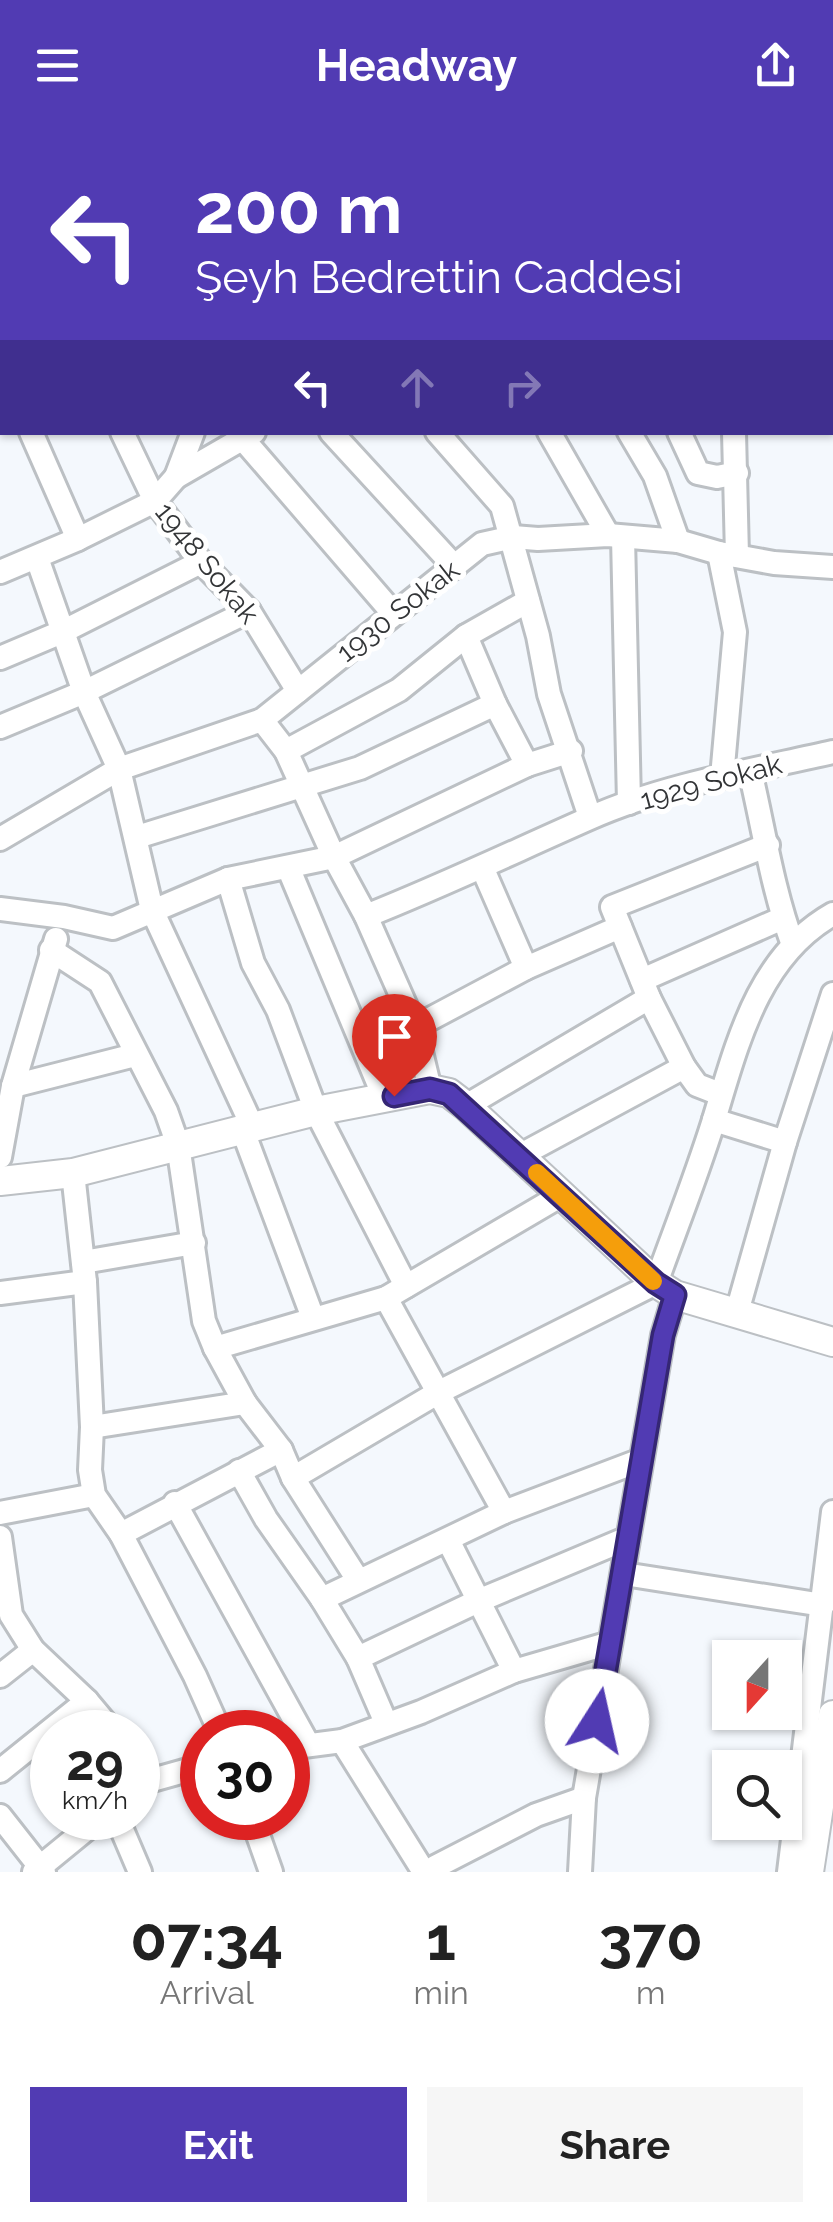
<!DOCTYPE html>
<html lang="en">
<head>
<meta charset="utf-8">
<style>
	:root { --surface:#fff; --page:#f6f6f6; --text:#222; --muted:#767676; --accent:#513bb3 }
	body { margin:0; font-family:Raleway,sans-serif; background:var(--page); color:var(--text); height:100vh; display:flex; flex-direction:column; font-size:38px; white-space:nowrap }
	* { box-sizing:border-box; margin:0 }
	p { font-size:32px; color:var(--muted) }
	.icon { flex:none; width:55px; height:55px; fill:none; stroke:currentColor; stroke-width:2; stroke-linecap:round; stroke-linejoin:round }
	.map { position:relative; height:1742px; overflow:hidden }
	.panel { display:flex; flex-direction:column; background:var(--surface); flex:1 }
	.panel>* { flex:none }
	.banner { position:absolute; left:0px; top:0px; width:835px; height:305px; box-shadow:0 2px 8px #0004; background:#513bb3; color:#fff; overflow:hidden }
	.needle { width:65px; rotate:201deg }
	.controls { position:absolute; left:712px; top:1510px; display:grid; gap:20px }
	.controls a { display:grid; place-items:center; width:90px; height:90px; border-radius:0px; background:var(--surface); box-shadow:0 2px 8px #0004; font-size:50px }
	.speed { position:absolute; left:30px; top:1580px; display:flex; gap:20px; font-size:50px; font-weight:700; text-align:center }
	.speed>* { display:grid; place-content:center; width:130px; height:130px; border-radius:50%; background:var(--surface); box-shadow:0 2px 8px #0004; line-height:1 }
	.speed small { font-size:25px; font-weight:400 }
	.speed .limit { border:15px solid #d22; background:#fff; color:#111 }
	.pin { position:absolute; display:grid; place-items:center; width:85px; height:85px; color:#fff; margin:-102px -42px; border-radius:50% 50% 50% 0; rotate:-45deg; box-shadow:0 0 10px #0007 }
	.pin .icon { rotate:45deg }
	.me { position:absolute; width:110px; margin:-55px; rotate:10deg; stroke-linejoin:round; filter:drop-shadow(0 0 8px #0008) }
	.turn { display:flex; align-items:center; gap:35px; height:210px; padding:0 30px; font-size:45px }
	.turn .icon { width:130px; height:130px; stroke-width:2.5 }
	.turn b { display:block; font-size:70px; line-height:85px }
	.lanes { display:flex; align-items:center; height:95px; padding:0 30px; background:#0003; justify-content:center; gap:50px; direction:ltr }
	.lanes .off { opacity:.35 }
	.eta { display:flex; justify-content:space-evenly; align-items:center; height:170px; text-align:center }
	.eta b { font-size:60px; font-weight:700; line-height:70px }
	.cta { display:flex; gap:20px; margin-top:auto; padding:20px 30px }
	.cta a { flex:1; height:115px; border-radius:0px; background:var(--accent); color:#fff; font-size:40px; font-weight:700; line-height:115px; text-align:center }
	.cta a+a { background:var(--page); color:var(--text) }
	header { display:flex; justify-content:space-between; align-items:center; height:130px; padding:0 30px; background:var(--accent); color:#fff; font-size:45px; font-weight:700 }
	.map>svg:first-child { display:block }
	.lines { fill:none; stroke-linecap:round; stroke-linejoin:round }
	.minor-casing { stroke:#bcc0c4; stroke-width:28 }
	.major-casing { stroke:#bcc0c4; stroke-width:32 }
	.minor { stroke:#fff; stroke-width:22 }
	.major { stroke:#fff; stroke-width:28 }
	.route-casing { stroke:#352674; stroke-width:25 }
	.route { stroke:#513bb3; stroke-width:18 }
	.slow { stroke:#f59e0b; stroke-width:18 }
	.labels { text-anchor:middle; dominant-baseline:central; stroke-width:10; stroke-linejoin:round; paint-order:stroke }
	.street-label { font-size:28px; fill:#333537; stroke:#fff }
</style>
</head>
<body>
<header><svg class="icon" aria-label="menu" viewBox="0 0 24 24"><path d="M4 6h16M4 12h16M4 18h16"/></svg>Headway<svg class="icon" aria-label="share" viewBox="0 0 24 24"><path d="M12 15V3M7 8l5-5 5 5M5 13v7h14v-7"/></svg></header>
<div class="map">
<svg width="833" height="1742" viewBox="0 0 833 1742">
	<rect width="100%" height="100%" fill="#f4f8fd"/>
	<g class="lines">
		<g class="minor-casing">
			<g id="minor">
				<polyline points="53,0 56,2"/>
				<polyline points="278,0 279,2"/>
				<polyline points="365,0 366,2"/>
				<polyline points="459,0 460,2"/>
				<polyline points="35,2 37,0"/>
				<polyline points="748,2 748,0"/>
				<polyline points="0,42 2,39"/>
				<polyline points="832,53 833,48"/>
				<polyline points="832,85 833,85"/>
				<polyline points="832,145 833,154"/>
				<polyline points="0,158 2,159"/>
				<polyline points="0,213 2,211"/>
				<polyline points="0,232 2,238"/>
				<polyline points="832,257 833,257"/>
				<polyline points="31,302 78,409"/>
				<polyline points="122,302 155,371 201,432 249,481 298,561"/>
				<polyline points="331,302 455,437"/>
				<polyline points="437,302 502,376 538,506 549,564 590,687"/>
				<polyline points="549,302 608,405"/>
				<polyline points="629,302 655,346 678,411"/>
				<polyline points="679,302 698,343 717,347 737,343"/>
				<polyline points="734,302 737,426"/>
				<polyline points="243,309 393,483"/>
				<polyline points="176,347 193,302"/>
				<polyline points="623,407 629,673"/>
				<polyline points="719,423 735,502 722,647"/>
				<polyline points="37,428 84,562 119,639 152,780 253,998"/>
				<polyline points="0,442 78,409 155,371 176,347 254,302"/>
				<polyline points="466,506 495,574 527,635"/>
				<polyline points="0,528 64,501 201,432"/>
				<polyline points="262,590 286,621 334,727 366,786 415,897 430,959"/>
				<polyline points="0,597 84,562 249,481"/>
				<polyline points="286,621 399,560 466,506 528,471"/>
				<path d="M750 641C764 700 772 758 793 815"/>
				<polyline points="137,707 360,638 495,574"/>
				<polyline points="0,709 119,639 262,590 482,414 513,407 538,409 608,405 678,411 719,423 774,433 833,437"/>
				<polyline points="288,737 384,967"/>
				<polyline points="482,737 526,838"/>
				<polyline points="228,749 253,833 278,880 316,981 406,1156"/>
				<polyline points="0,779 64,787 113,798 228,749 334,727 527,635 571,621"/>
				<path d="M366 786C442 756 515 721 590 688 664 655 754 640 833 622"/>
				<polyline points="51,820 100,852 166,981 178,1015 204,1191 215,1218 245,1273 281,1320 293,1348 358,1450"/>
				<polyline points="642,850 783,788"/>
				<polyline points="415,897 526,838 620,797"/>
				<polyline points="13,956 135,925"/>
				<polyline points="720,964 697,955 684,937 649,868 612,777 768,715"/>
				<polyline points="466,976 649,868"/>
				<polyline points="714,990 785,1012"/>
				<polyline points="243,1001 313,1188"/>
				<polyline points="519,1026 684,937"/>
				<polyline points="0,1027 13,956 56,809"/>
				<polyline points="73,1043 85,1152 92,1297 90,1340 94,1365 121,1404 195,1546 220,1602"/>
				<polyline points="83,1132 194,1113"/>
				<polyline points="0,1163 85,1152"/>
				<polyline points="386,1168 504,1382"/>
				<polyline points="737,1182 785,1012 833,864"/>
				<polyline points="215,1218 386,1168 560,1066"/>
				<polyline points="92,1297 245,1273"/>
				<polyline points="239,1341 266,1389 322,1469"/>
				<path d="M293 1348 439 1262 656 1153C675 1100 696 1047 713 993 737 915 757 827 833 784"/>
				<polyline points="175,1373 308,1614"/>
				<polyline points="0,1383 94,1365"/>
				<polyline points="121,1404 281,1320"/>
				<polyline points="0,1407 11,1485 33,1520 87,1571 113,1602"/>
				<polyline points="448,1410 514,1541"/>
				<polyline points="624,1444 823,1475"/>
				<polyline points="358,1528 478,1471 628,1408"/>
				<polyline points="0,1546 33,1520"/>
				<polyline points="386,1593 358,1528 322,1469 504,1382 641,1330"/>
				<polyline points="342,1611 424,1742"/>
				<polyline points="288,1618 342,1611 421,1582 514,1541 610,1513"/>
				<polyline points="0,1641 87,1571"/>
				<polyline points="138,1654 202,1636"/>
				<polyline points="0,1686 44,1742"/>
				<polyline points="117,1688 140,1742"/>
				<polyline points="252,1688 271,1742"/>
				<polyline points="34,1742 100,1688"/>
				<polyline points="432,1742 435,1737 536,1685 584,1668"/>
				<polyline points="580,1742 584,1668 663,1205 675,1165"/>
				<polyline points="789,1742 833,1382"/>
			</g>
		</g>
		<g class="major-casing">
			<g id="major">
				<polyline points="613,0 622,2"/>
				<polyline points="480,2 492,0"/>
				<polyline points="0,1051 73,1043 316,981 430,959 449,963 466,976 656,1153 675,1165 833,1212"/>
				<polyline points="809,1742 833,1585"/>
			</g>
		</g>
		<use href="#minor" class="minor"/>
		<use href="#major" class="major"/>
	</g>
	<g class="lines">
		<g class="route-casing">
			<polyline id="route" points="394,966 430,959 449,964 656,1153 675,1165 663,1205 597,1591"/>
		</g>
		<use href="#route" class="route"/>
		<polyline class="slow" points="537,1043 653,1151"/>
	</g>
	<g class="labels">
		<g class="street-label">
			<text transform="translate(207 433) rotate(51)">1948 Sokak</text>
			<text transform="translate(398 481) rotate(-38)">1930 Sokak</text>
			<text transform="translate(711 652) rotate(-15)">1929 Sokak</text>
		</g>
	</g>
</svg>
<div class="controls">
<a><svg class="needle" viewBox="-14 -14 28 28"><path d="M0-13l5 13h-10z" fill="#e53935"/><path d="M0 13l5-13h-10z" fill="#767676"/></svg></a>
<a><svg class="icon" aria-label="search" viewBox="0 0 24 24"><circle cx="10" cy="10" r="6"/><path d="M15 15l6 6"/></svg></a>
</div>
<div class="speed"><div>29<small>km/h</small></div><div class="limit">30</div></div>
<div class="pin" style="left:394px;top:966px;background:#d93025"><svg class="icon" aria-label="arrive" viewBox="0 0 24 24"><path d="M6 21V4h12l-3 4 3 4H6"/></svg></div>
<svg class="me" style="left:597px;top:1591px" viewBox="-20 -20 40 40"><circle r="19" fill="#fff"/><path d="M0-13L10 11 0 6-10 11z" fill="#513bb3"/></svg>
<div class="banner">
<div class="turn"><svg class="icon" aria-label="left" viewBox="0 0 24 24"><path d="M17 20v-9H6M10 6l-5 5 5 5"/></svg><div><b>200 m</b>Şeyh Bedrettin Caddesi</div></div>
<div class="lanes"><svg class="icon" aria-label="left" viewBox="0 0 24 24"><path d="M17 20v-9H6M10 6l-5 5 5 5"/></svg><svg class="icon off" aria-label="ahead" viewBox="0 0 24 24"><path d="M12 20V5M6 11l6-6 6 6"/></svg><svg class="icon off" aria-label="right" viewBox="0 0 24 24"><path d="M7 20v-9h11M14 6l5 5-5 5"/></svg></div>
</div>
</div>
<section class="panel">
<div class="eta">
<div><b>07:34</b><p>Arrival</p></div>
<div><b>1</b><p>min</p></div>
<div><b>370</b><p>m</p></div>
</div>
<div class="cta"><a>Exit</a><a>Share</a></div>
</section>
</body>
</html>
